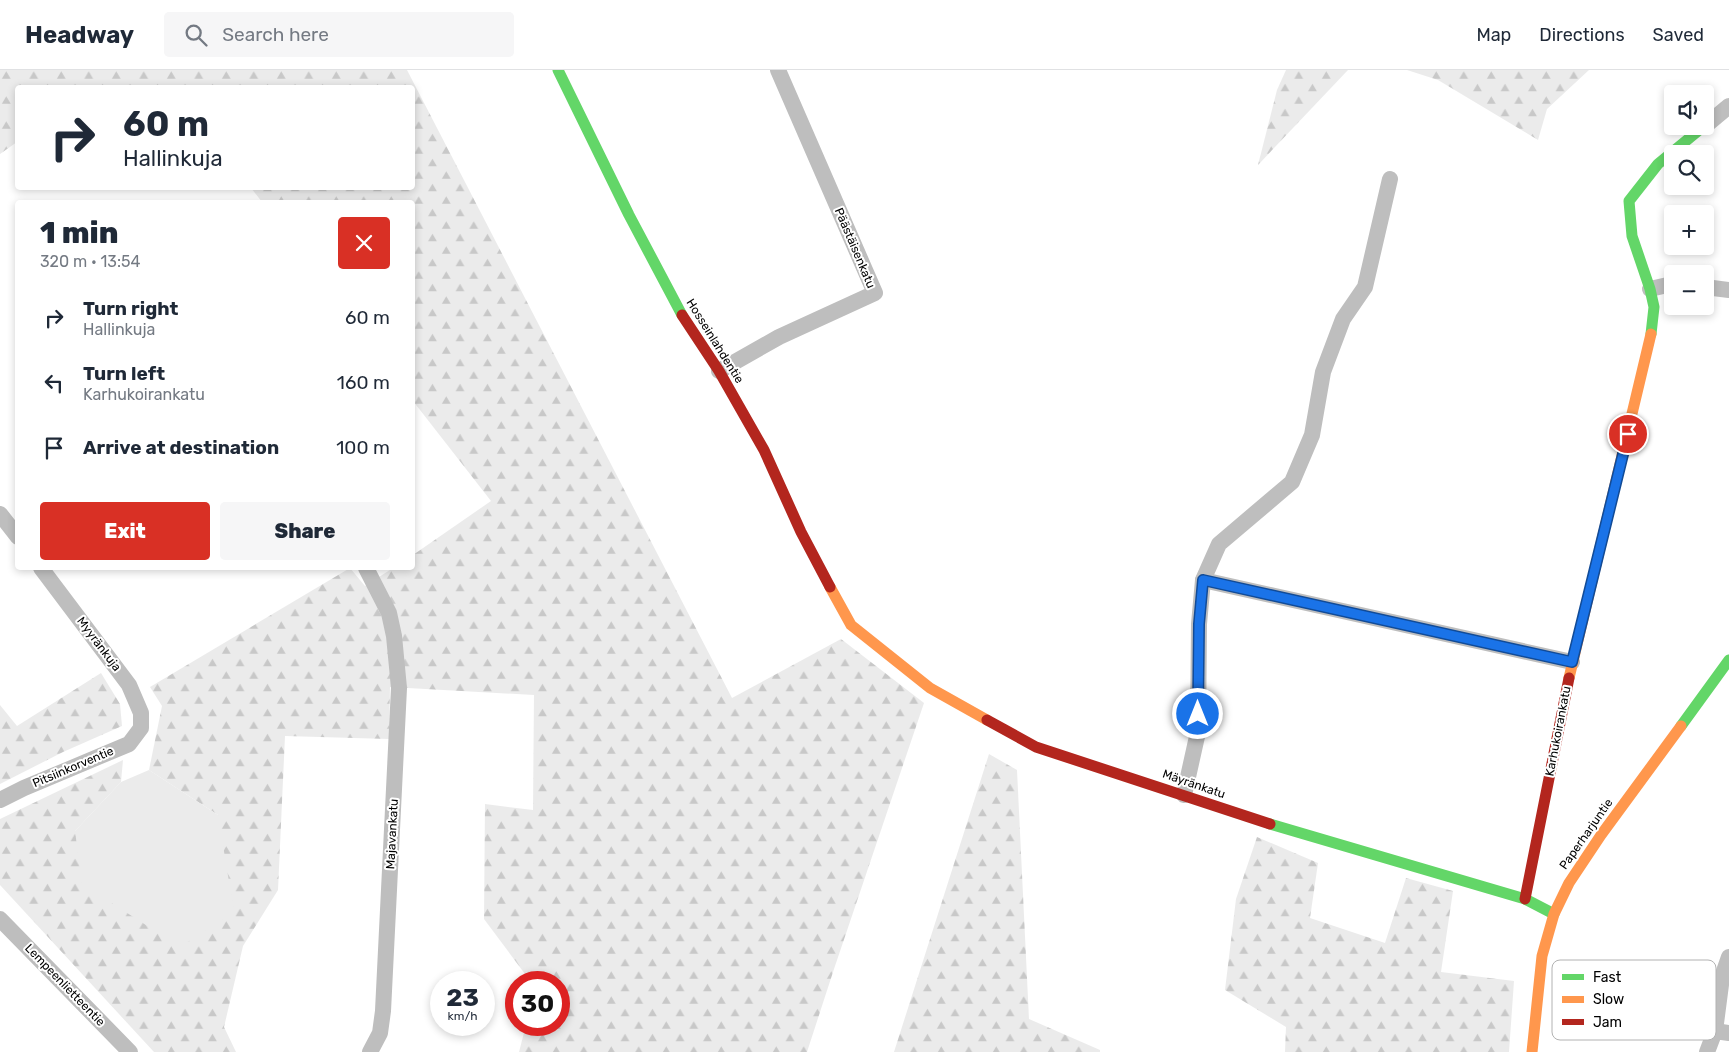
<!DOCTYPE html>
<html lang="en">
<head>
<meta charset="utf-8">
<style>
	:root { --surface:#fff; --page:#f6f6f7; --text:#1f2937; --muted:#747a83; --line:#e0e1e3; --accent:#d93025 }
	body { margin:0; font-family:Rubik,sans-serif; background:var(--page); color:var(--text); height:100vh; display:flex; flex-direction:column; font-size:19px; white-space:nowrap }
	* { box-sizing:border-box; margin:0 }
	p { font-size:16px; color:var(--muted) }
	.icon { flex:none; width:28px; height:28px; fill:none; stroke:currentColor; stroke-width:2; stroke-linecap:round; stroke-linejoin:round }
	.map { position:relative; flex:1; overflow:hidden }
	.panel { position:absolute; left:15px; top:130px; width:400px; height:370px; display:flex; flex-direction:column; background:var(--surface); border-radius:5px; box-shadow:0 2px 8px #0003 }
	.panel>* { flex:none }
	.hud { position:absolute; left:15px; top:15px; width:400px; height:105px; border-radius:5px; box-shadow:0 2px 8px #0003; background:#fff; color:var(--text); overflow:hidden }
	.tools { position:absolute; left:1664px; top:15px; display:grid; gap:10px }
	.tools a { display:grid; place-items:center; width:50px; height:50px; border-radius:5px; background:var(--surface); box-shadow:0 2px 8px #0003; font-size:25px }
	.speed { position:absolute; left:430px; top:901px; display:flex; gap:10px; font-size:25px; font-weight:700; text-align:center }
	.speed>* { display:grid; place-content:center; width:65px; height:65px; border-radius:50%; background:var(--surface); box-shadow:0 2px 8px #0003; line-height:1 }
	.speed small { font-size:12px; font-weight:400 }
	.speed .limit { border:8px solid #d22; background:#fff; color:#111 }
	.pin { position:absolute; display:grid; place-items:center; width:42px; height:42px; color:#fff; margin:-21px; border:2px solid #fff; border-radius:50%; box-shadow:0 1px 5px #0007 }
	.me { position:absolute; width:55px; margin:-28px; rotate:0deg; stroke-linejoin:round; filter:drop-shadow(0 0 4px #0008) }
	.turn { display:flex; align-items:center; gap:18px; height:105px; padding:0 25px; font-size:22px }
	.turn .icon { width:65px; height:65px; stroke-width:2.5 }
	.turn b { display:block; font-size:35px; line-height:42px }
	.round { display:grid; place-items:center; flex:none; width:52px; height:52px; border-radius:5px; background:var(--page) }
	.headline { display:flex; align-items:center; justify-content:space-between; height:85px; padding:0 25px }
	h1 { font-size:30px; font-weight:800; line-height:38px }
	.cta { display:flex; gap:10px; margin-top:auto; padding:10px 25px }
	.cta a { flex:1; height:58px; border-radius:5px; background:var(--accent); color:#fff; font-size:20px; font-weight:800; line-height:58px; text-align:center }
	.cta a+a { background:var(--page); color:var(--text) }
	ul { padding:0; list-style:none }
	li { display:flex; align-items:center; gap:15px; height:65px; padding:0 25px }
	li div { flex:1 }
	li b { display:block; font-size:19px }
	li em { font-style:normal }
	header { display:flex; align-items:center; gap:30px; box-sizing:border-box; height:70px; padding:0 25px; background:var(--surface); border-bottom:1px solid var(--line) }
	header strong { font-size:24px }
	nav { display:flex; gap:28px; margin-inline-start:auto; font-size:18px }
	.search { width:350px; height:45px; background:var(--page); display:flex; align-items:center; gap:12px; box-sizing:border-box; padding:0 18px; border-radius:5px; color:var(--muted); font-size:19px }
	.map>svg:first-child { display:block }
	.forest { fill:url(#forest-firs) }
	.pitch { fill:#ebebeb }
	.lines { fill:none; stroke-linecap:round; stroke-linejoin:round }
	.street { stroke:#bebebe; stroke-width:16 }
	.fast { stroke:#63d668; stroke-width:11 }
	.slow { stroke:#ff974d; stroke-width:11 }
	.jam { stroke:#b3261e; stroke-width:11 }
	.route-casing { stroke:#114b97; stroke-width:12 }
	.route { stroke:#1a73e8; stroke-width:9 }
	.labels { text-anchor:middle; dominant-baseline:central; stroke-width:4; stroke-linejoin:round; paint-order:stroke }
	.street-label { font-size:12px; fill:#000; stroke:#fff }
	.key { fill:#fff; stroke:#b2b2b2; stroke-width:1 }
	.key-label { font-size:14px; fill:#000 }
</style>
</head>
<body>
<header>
<strong>Headway</strong>
<div class="search"><svg class="icon" aria-label="search" viewBox="0 0 24 24"><circle cx="10" cy="10" r="6"/><path d="M15 15l6 6"/></svg>Search here</div>
<nav><a>Map</a><a>Directions</a><a>Saved</a></nav>
</header>
<div class="map">
<svg width="1729" height="982" viewBox="0 0 1729 982">
	<defs>
		<pattern id="forest-firs" width="22" height="20" patternUnits="userSpaceOnUse" patternTransform="scale(1.25)"><rect width="22" height="20" fill="#ebebeb"/><path d="M5 1l3.5 6h-7zM16 11l3.5 6h-7z" fill="#c8c8c8"/></pattern>
	</defs>
	<rect width="100%" height="100%" fill="#fff"/>
	<g class="forest">
		<polygon points="0,0 407,0 732,628 841,569 924,633 834,899 807,982 519,982 526,955 559,955 559,912 531,912 484,849 485,734 533,740 534,625 390,617 389,669 285,666 278,820 243,876 224,957 236,982 154,982 0,815 0,749 123,690 121,712 75,761 218,745 149,700 162,636 150,617 350,498 365,516 393,498 412,498 413,485 491,431 413,331 412,132 262,132 251,118 412,118 412,18 18,18 17,72 0,84"/>
		<polygon points="1286,0 1348,0 1258,95 1277,20"/>
		<polygon points="1407,0 1589,0 1547,39 1538,70 1438,10"/>
		<polygon points="101,603 120,634 122,656 63,682 0,714 0,635 17,656"/>
		<polygon points="989,684 1017,700 1029,949 1100,980 1100,982 894,982"/>
		<polygon points="1257,767 1318,793 1310,848 1385,873 1406,808 1453,821 1441,902 1514,911 1509,982 1285,982 1286,957 1225,920 1236,829"/>
	</g>
	<polygon class="pitch" points="149,700 218,745 234,842 180,877 82,814 75,761 121,712"/>
	<g class="lines">
		<g class="street">
			<polyline points="1705,56 1729,36"/>
			<polyline points="1705,217 1729,220"/>
			<polyline points="1650,219 1672,214"/>
			<polyline points="719,301 779,267 875,223 778,0"/>
			<polyline points="0,444 18,467"/>
			<polyline points="366,498 389,543 394,566 399,618 383,941 380,963 370,982"/>
			<polyline points="1203,510 1572,592"/>
			<polyline points="1184,725 1198,662 1199,554 1203,510 1219,474 1292,412 1312,365 1323,302 1343,249 1365,217 1390,109"/>
			<polyline points="0,730 24,718 129,674 141,658 141,643 129,615 41,498"/>
			<polyline points="0,849 130,982"/>
			<polyline points="1715,961 1722,907 1729,887"/>
			<polyline points="1707,982 1715,961 1729,963"/>
		</g>
		<g class="fast">
			<polyline points="558,0 629,145 682,245"/>
			<polyline points="1651,264 1654,237 1650,219 1632,166 1629,131 1658,94 1704,56"/>
			<polyline points="1681,656 1729,590"/>
			<polyline points="1270,754 1525,829 1554,844"/>
		</g>
		<g class="slow">
			<polyline points="830,517 851,555 930,618 987,650"/>
			<polyline points="1569,608 1651,264"/>
			<polyline points="1532,982 1542,886 1554,844 1569,813 1601,765 1681,656"/>
		</g>
		<g class="jam">
			<polyline points="682,245 719,301 764,380 801,462 830,517"/>
			<polyline points="987,650 1036,677 1270,754"/>
			<polyline points="1525,829 1569,608"/>
		</g>
	</g>
	<g class="lines">
		<g class="route-casing">
			<polyline id="route" points="1198,644 1199,554 1203,510 1572,592 1628,364"/>
		</g>
		<use href="#route" class="route"/>
	</g>
	<g class="labels">
		<g class="street-label">
			<text transform="translate(855 178) rotate(67)">Päästäisenkatu</text>
			<text transform="translate(715 271) rotate(58)">Hosseinlahdentie</text>
			<text transform="translate(99 574) rotate(53)">Myyränkuja</text>
			<text transform="translate(1558 661) rotate(-79)">Karhukoirankatu</text>
			<text transform="translate(73 697) rotate(-23)">Pitsiinkorventie</text>
			<text transform="translate(1194 714) rotate(19)">Mäyränkatu</text>
			<text transform="translate(392 764) rotate(-87)">Majavankatu</text>
			<text transform="translate(1586 764) rotate(-55)">Paperharjuntie</text>
			<text transform="translate(65 915) rotate(46)">Lempeenlietteentie</text>
		</g>
	</g>
	<rect x="1552" y="890" width="164" height="80" rx="8" class="key"/>
	<rect x="1562" y="904" width="22" height="6" fill="#63d668"/>
	<rect x="1562" y="926" width="22" height="7" fill="#ff974d"/>
	<rect x="1562" y="949" width="22" height="6" fill="#b3261e"/>
	<g class="key-label">
		<text x="1593" y="912">Fast</text>
		<text x="1593" y="934">Slow</text>
		<text x="1593" y="957">Jam</text>
	</g>
</svg>
<div class="tools">
<a><svg class="icon" aria-label="sound" viewBox="0 0 24 24"><path d="M4 9h4l5-4v14l-5-4H4zM17 9q2 3 0 6"/></svg></a>
<a><svg class="icon" aria-label="search" viewBox="0 0 24 24"><circle cx="10" cy="10" r="6"/><path d="M15 15l6 6"/></svg></a>
<a>+</a>
<a>−</a>
</div>
<div class="speed"><div>23<small>km/h</small></div><div class="limit">30</div></div>
<div class="pin" style="left:1628px;top:364px;background:#d93025"><svg class="icon" aria-label="arrive" viewBox="0 0 24 24"><path d="M6 21V4h12l-3 4 3 4H6"/></svg></div>
<svg class="me" style="left:1198px;top:644px" viewBox="-20 -20 40 40"><circle r="17" fill="#1a73e8" stroke="#fff" stroke-width="3"/><path d="M0-11L8 9 0 5-8 9z" fill="#fff"/></svg>
<div class="hud">
<div class="turn"><svg class="icon" aria-label="right" viewBox="0 0 24 24"><path d="M7 20v-9h11M14 6l5 5-5 5"/></svg><div><b>60 m</b>Hallinkuja</div></div>
</div>
<section class="panel">
<div class="headline"><div><h1>1 min</h1><p>320 m · 13:54</p></div><a class="round" style="background:#d93025;color:#fff"><svg class="icon" aria-label="close" viewBox="0 0 24 24"><path d="M6 6l12 12M18 6L6 18"/></svg></a></div>
<ul>
<li><svg class="icon" aria-label="right" viewBox="0 0 24 24"><path d="M7 20v-9h11M14 6l5 5-5 5"/></svg><div><b>Turn right</b><p>Hallinkuja</p></div><em>60 m</em></li>
<li><svg class="icon" aria-label="left" viewBox="0 0 24 24"><path d="M17 20v-9H6M10 6l-5 5 5 5"/></svg><div><b>Turn left</b><p>Karhukoirankatu</p></div><em>160 m</em></li>
<li><svg class="icon" aria-label="arrive" viewBox="0 0 24 24"><path d="M6 21V4h12l-3 4 3 4H6"/></svg><div><b>Arrive at destination</b></div><em>100 m</em></li>
</ul>
<div class="cta"><a>Exit</a><a>Share</a></div>
</section>
</div>
</body>
</html>
